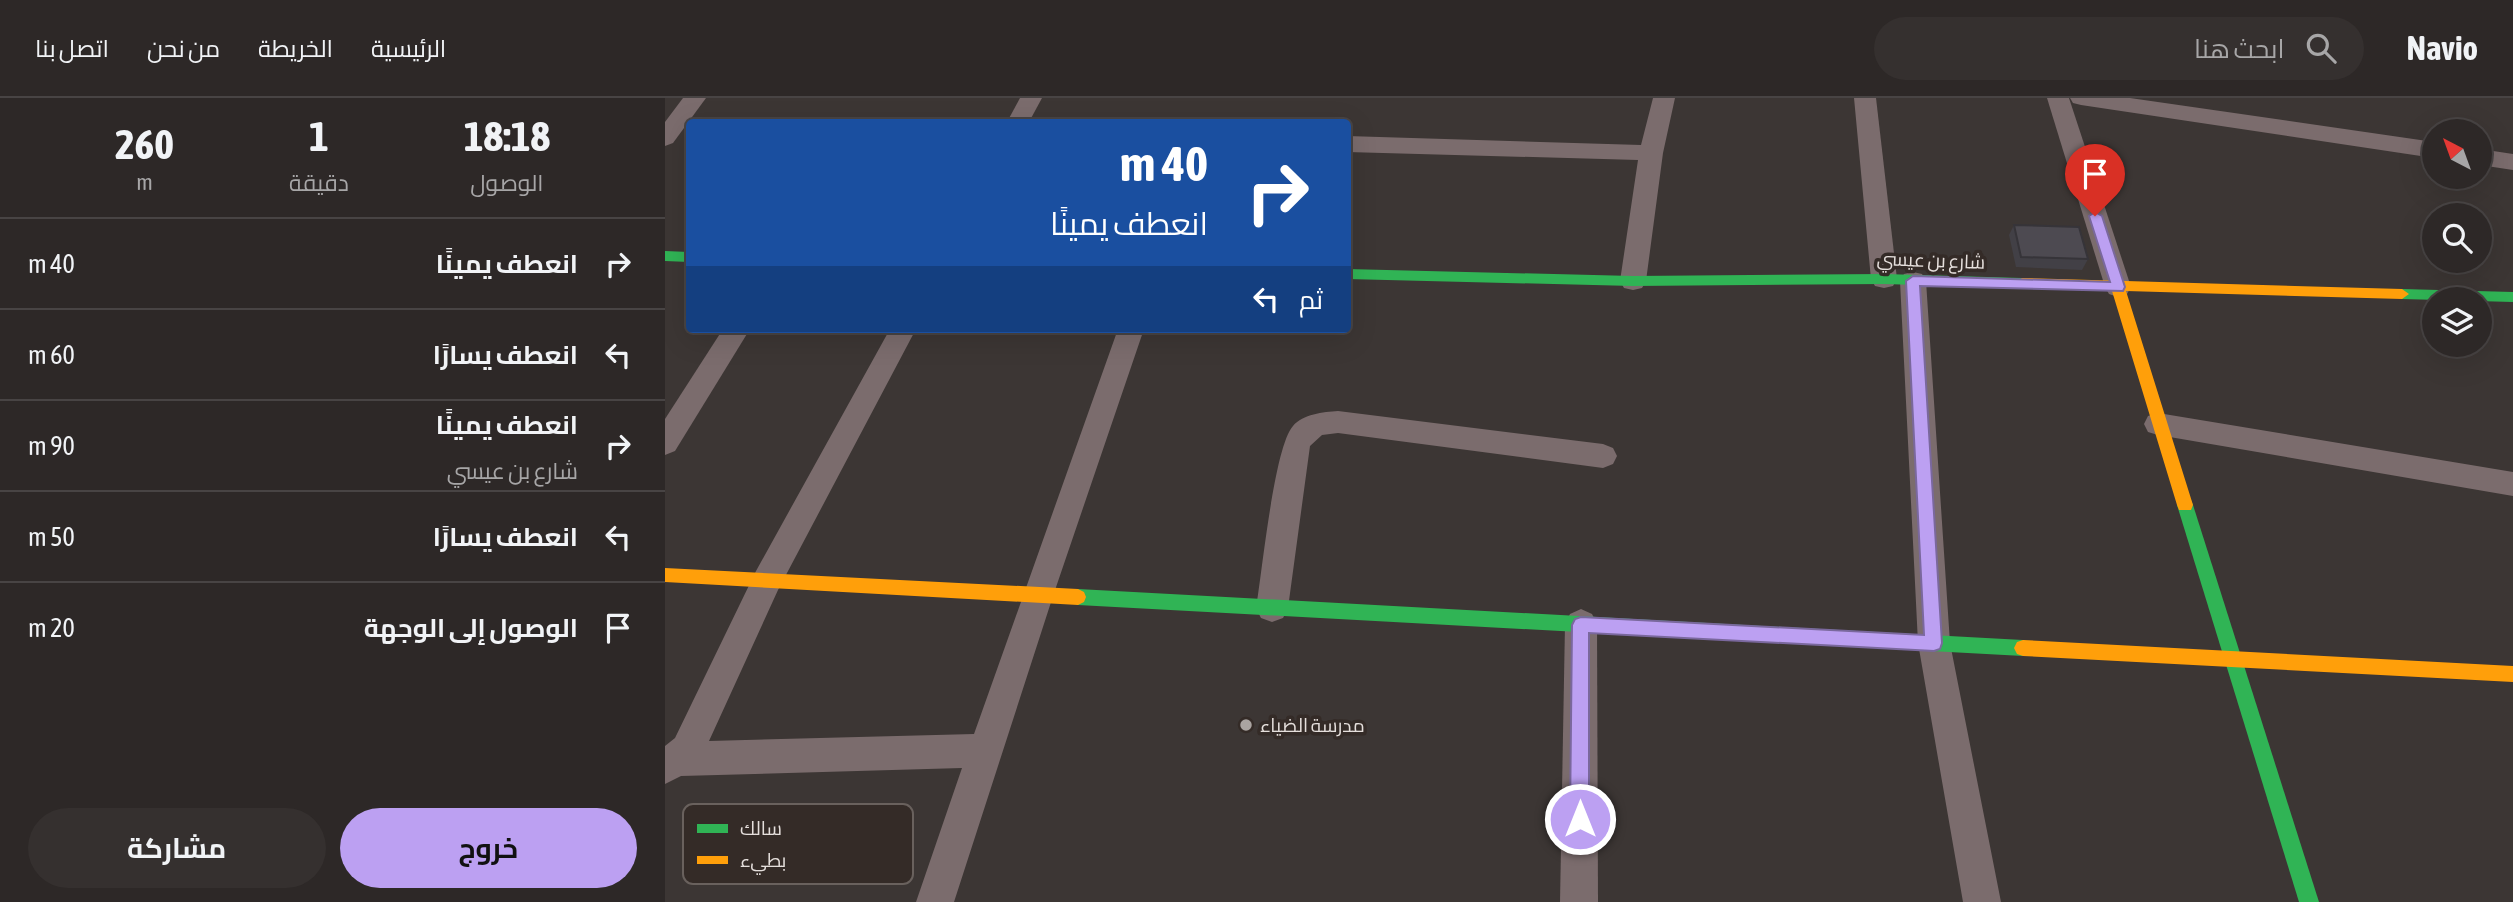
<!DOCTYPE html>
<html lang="ar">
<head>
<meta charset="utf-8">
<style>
	:root { --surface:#2d2827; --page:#35302f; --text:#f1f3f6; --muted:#a7a6a7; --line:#484444; --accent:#bca0f2 }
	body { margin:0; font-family:"Asap Condensed",Cairo,sans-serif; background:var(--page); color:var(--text); direction:rtl; height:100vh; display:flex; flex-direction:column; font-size:26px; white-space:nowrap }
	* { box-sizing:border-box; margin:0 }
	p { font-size:23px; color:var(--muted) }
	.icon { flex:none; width:38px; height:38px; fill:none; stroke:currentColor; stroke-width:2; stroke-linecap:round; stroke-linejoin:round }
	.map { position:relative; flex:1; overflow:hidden; direction:ltr }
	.details { display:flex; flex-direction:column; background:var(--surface); width:665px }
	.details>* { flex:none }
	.guide { position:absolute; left:21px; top:21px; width:665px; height:214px; border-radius:7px; box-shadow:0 7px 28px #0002,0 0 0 2px var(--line); direction:rtl; background:#1a4fa0; color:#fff; overflow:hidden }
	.needle { width:46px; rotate:319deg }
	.buttons { position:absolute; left:1757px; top:21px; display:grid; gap:14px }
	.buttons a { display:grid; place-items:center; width:70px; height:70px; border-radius:50%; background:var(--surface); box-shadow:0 7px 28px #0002,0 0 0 2px var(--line); font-size:35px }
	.pin { position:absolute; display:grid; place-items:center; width:60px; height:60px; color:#fff; margin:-72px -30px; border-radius:50% 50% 50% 0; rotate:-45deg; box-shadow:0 0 7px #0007 }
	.pin .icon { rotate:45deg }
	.me { position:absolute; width:77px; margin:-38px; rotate:0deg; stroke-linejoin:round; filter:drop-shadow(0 0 5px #0008) }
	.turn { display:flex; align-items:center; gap:24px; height:147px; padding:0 28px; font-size:32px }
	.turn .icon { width:91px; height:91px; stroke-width:2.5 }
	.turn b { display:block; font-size:49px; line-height:60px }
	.then { display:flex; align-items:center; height:66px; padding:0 28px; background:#0003; gap:14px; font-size:26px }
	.eta { display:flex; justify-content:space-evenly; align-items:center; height:119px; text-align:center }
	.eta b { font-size:42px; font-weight:700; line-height:49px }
	.button { display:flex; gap:14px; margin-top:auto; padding:14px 28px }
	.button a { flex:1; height:80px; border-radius:42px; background:var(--accent); color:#111; font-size:28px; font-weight:700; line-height:80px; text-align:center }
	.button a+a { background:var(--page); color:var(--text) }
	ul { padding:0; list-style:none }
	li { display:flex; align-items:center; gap:21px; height:91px; padding:0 28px; border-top:2px solid var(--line) }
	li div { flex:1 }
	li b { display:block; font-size:26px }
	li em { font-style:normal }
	header { display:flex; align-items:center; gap:42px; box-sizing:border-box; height:98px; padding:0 35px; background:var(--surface); border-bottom:2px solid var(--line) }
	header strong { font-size:33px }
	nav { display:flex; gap:38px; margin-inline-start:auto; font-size:24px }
	.search { width:490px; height:63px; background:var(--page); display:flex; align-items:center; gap:18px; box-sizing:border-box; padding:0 24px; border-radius:38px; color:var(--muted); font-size:26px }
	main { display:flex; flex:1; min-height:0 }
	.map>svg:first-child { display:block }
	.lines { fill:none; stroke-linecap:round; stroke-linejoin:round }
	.street { fill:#7b6c6d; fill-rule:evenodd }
	.fast { fill:#30b455; fill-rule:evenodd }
	.slow { fill:#ff9f0a; fill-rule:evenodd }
	.wall { fill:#424046 }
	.building { fill:#4d4a51; stroke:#363439; stroke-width:2 }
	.route { fill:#bca0f2; stroke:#7a689d; stroke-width:2 }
	.poi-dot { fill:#aaa4a1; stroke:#342b27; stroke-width:2.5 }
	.labels { text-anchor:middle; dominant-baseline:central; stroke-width:7; stroke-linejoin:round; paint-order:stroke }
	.street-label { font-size:19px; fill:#e5dfdc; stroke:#342b27 }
	.poi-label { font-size:19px; fill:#e5dfdc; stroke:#342b27; text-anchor:start }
	.key { fill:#342b27; stroke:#69615d; stroke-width:2 }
	.key-label { font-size:19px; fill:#e5dfdc }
</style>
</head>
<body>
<header>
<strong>Navio</strong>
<div class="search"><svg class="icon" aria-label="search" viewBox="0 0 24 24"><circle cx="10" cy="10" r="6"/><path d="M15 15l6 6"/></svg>ابحث هنا</div>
<nav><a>الرئيسية</a><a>الخريطة</a><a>من نحن</a><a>اتصل بنا</a></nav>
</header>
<main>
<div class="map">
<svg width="1848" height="804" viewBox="0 0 1848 804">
	<rect width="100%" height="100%" fill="#3c3634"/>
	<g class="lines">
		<g class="street">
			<polygon points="18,0 41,0 8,45 0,48 0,24"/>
			<polygon points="355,0 377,0 364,24 342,24"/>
			<polygon points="988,0 1010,0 998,55 981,183 977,190 968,192 959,190 955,183 973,62 682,54 682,38 976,47"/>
			<polygon points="1189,0 1211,0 1232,181 1228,188 1219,190 1210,188 1206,181"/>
			<polygon points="1382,0 1404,0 1466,189 1462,196 1453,199 1444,196 1440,189"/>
			<polygon points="1405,0 1465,0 1769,44 1769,60 1416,7 1408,5"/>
			<polygon points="1815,51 1848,56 1848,72 1815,67"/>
			<polygon points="1248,174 1257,176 1261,183 1285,545 1336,804 1298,804 1253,545 1235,183 1239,176"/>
			<polygon points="58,231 85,231 10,353 0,357 0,321"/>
			<polygon points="225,231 251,231 113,492 44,643 309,636 453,231 479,231 388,498 289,804 251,804 297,670 16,678 0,686 0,648 10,640 91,473"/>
			<path d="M673 313 938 346 948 350 952 358 948 366 938 370 673 335 657 337 645 348 623 510 618 520 607 524 596 520 591 510C597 476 609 349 628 328 638 316 658 314 673 313Z"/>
			<polygon points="1493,315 1848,374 1848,398 1493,337 1483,334 1479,326 1483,318"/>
			<polygon points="916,511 927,516 932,526 933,804 895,804 900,526 905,516"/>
		</g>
		<g class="fast">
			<polygon points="0,153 24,154 24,164 0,163"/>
			<polygon points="682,171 968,178 1219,176 1357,180 1364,185 1357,190 1219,186 968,188 682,181"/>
			<polygon points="1737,191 1848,194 1848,204 1737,201 1730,196"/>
			<polygon points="1520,400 1526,402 1528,407 1654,804 1634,804 1512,407 1514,402"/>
			<polygon points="413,491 1358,542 1364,544 1367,550 1364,556 1358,558 413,507 407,504 405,499 407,494"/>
		</g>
		<g class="slow">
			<polygon points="1357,180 1737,191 1744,196 1737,201 1461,193 1528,407 1526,412 1514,412 1512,407 1447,193 1357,190 1350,185"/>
			<polygon points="0,470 413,491 419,494 421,499 419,504 413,507 0,484"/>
			<polygon points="1358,542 1848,568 1848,584 1358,558 1352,556 1349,550 1352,544"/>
		</g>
	</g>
	<polygon class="wall" points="1349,127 1423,161 1417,172 1351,169 1344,137"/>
	<polygon class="building" points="1349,127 1414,129 1423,161 1356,159"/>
	<polygon class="route" points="1430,114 1437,118 1460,189 1458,193 1255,188 1277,545 1275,551 1269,553 924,535 924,721 921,728 915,730 908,728 905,721 907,527 910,521 916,519 1259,537 1241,183 1248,178 1445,184 1424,118"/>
	<circle class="poi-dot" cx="581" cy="627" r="7"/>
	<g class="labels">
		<g class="street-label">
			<text transform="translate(1266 162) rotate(2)">شارع بن عيسي</text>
		</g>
		<g class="poi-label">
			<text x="595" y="627">مدرسة الضياء</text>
		</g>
	</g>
	<rect x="18" y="706" width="230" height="80" rx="10" class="key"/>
	<rect x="32" y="726" width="31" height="9" fill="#30b455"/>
	<rect x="32" y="758" width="31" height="8" fill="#ff9f0a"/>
	<g class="key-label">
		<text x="75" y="737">سالك</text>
		<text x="75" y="769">بطيء</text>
	</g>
</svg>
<div class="buttons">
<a><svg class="needle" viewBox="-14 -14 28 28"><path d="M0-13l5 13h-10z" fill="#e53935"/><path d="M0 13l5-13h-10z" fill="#a7a6a7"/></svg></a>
<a><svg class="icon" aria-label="search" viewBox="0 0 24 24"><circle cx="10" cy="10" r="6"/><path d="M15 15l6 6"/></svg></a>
<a><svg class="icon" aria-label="layers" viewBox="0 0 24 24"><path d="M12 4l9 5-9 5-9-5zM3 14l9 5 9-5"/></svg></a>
</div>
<div class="pin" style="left:1430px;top:118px;background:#d93025"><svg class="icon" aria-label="arrive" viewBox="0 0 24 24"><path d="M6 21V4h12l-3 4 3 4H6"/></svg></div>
<svg class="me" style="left:915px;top:721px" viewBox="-20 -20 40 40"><circle r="17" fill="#bca0f2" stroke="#fff" stroke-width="3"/><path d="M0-11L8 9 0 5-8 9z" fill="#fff"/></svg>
<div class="guide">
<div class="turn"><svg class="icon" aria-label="right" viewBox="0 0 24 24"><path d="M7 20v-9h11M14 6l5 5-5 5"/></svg><div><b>40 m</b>انعطف يمينًا</div></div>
<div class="then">ثم<svg class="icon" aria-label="left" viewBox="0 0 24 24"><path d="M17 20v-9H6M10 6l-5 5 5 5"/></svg></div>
</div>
</div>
<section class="details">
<div class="eta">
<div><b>18:18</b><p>الوصول</p></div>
<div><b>1</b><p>دقيقة</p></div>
<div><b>260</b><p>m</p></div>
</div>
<ul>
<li><svg class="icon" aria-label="right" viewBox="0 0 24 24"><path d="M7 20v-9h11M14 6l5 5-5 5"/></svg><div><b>انعطف يمينًا</b></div><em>40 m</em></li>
<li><svg class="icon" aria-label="left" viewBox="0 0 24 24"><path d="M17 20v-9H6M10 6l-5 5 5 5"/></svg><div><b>انعطف يسارًا</b></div><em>60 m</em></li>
<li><svg class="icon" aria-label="right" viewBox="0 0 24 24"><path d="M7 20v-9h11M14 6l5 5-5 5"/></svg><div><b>انعطف يمينًا</b><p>شارع بن عيسي</p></div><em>90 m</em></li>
<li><svg class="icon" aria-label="left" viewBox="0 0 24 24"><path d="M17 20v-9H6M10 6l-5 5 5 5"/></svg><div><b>انعطف يسارًا</b></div><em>50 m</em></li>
<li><svg class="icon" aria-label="arrive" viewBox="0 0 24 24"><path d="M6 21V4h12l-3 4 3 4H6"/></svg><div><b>الوصول إلى الوجهة</b></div><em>20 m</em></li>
</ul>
<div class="button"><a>خروج</a><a>مشاركة</a></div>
</section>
</main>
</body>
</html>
